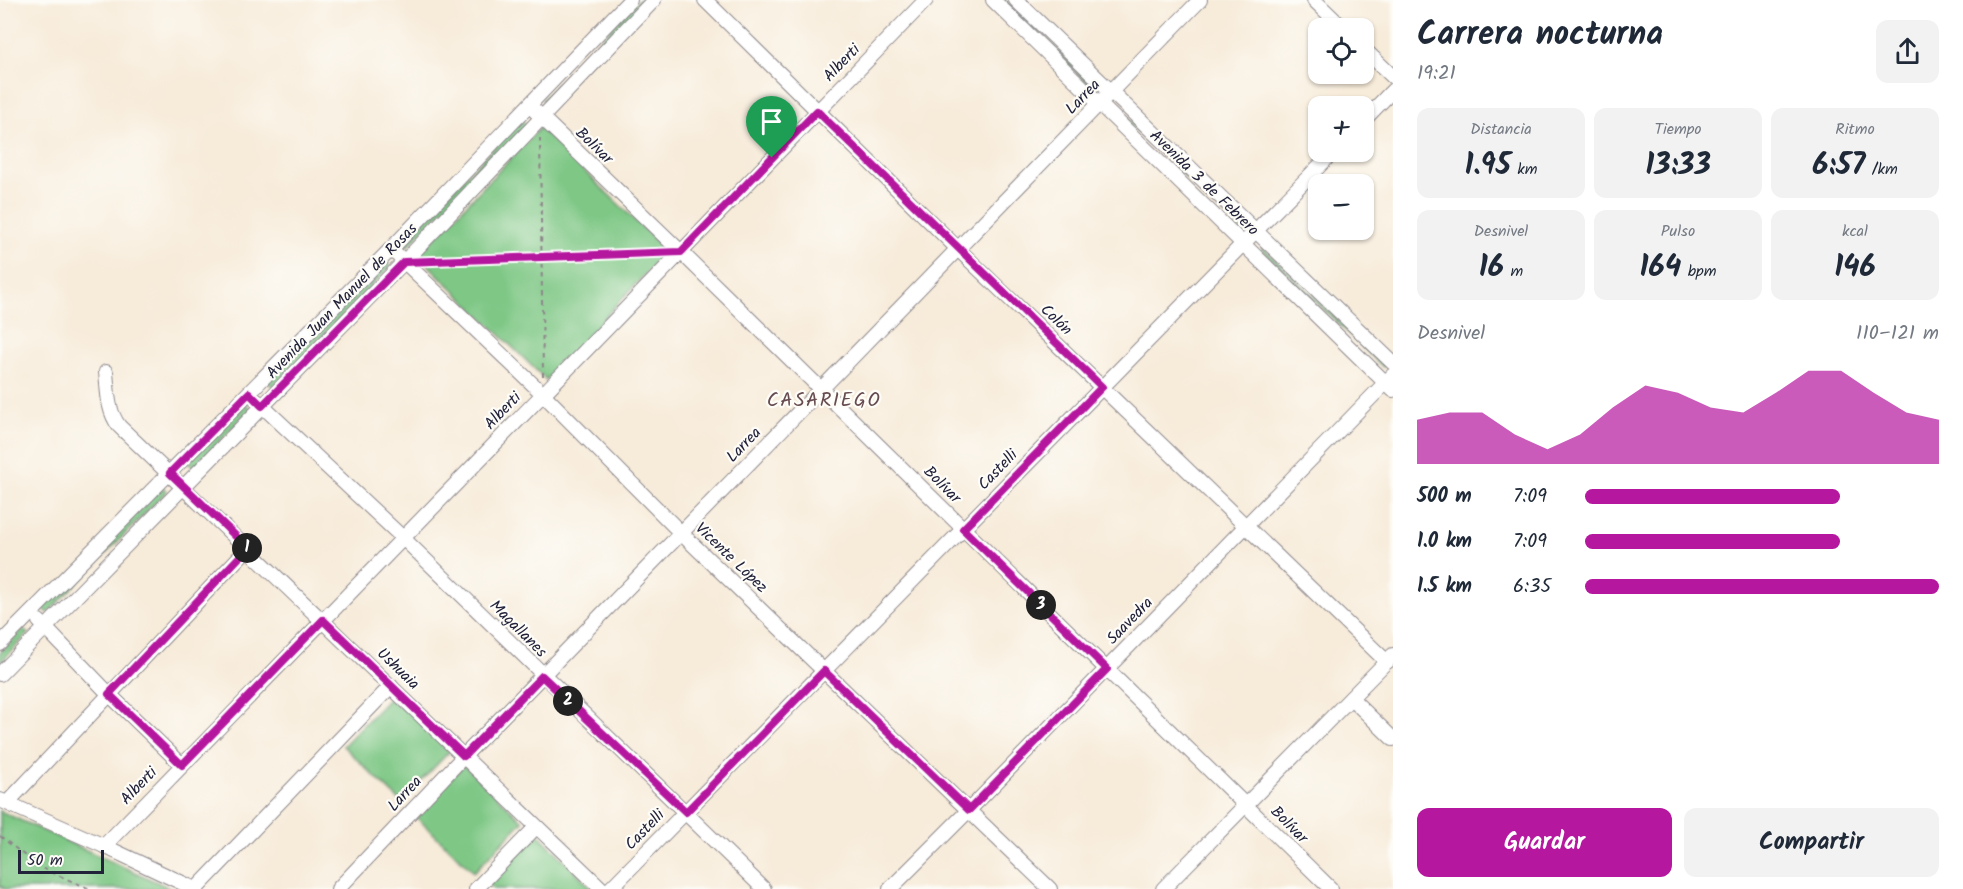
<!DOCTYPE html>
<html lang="es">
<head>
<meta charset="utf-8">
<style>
  body { margin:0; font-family:Kalam,sans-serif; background:#f2f2f3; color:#1f2937; height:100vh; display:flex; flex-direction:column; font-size:22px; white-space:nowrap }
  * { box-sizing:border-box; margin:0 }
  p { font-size:20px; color:#747a83 }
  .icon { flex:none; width:33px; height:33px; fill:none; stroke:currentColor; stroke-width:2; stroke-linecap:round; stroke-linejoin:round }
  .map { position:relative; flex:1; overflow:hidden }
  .side { display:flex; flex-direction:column; background:#fff; width:570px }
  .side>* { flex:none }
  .fabs { position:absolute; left:1308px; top:18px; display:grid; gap:12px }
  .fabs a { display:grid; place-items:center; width:66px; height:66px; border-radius:12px; background:#fff; box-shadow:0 2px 4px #0004; font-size:30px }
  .scale { position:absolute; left:18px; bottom:15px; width:86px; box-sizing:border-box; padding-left:6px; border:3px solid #22223b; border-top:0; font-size:16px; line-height:21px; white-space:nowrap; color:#22223b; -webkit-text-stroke:4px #fdfcf7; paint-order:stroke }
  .pin { position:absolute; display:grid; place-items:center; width:51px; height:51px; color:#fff; margin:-62px -26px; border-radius:50% 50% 50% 0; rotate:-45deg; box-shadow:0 0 6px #0007 }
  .pin .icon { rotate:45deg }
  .km { position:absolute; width:30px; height:30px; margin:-15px; border-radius:50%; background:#222; color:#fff; font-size:16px; line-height:30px; text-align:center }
  .round { display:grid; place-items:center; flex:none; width:63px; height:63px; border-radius:12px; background:#f2f2f3 }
  .head { display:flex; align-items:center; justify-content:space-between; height:102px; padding:0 24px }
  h1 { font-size:33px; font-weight:700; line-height:45px }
  .metrics { display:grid; grid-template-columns:repeat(3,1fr); gap:9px; height:102px; padding:6px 24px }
  .metrics div { display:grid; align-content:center; border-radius:12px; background:#f2f2f3; text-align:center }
  .metrics b { font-size:30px; font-weight:700 }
  .metrics small { font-size:16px; font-weight:400 }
  .metrics p { font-size:16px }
  .chart { height:168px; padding:12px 24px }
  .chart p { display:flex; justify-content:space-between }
  .chart svg { width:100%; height:108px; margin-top:6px; fill:#b5179e; opacity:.7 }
  .action { display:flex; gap:12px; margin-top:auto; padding:12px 24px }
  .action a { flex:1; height:69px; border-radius:12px; background:#b5179e; color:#fff; font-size:24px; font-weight:700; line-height:69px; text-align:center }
  .action a+a { background:#f2f2f3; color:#1f2937 }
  ul { padding:0 24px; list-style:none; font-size:20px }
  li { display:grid; grid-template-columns:96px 72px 1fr; align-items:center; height:45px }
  li i { height:15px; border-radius:8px; background:#b5179e }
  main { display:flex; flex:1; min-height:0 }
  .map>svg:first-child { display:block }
  .green { fill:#7ec785; stroke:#507460; stroke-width:1.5 }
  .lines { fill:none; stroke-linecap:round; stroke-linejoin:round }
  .minor-casing { stroke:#8c868a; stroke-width:16 }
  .path { stroke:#8c868a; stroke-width:2; stroke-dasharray:4.5 4.5; stroke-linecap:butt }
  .minor { stroke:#fff; stroke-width:14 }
  .route-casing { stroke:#fff; stroke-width:12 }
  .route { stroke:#b5179e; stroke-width:8 }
  .labels { text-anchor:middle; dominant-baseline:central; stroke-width:4.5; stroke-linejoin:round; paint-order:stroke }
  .street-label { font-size:16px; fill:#22223b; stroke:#fdfcf7 }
  .quarter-label { font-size:20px; letter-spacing:1.5px; fill:#664b50; stroke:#fdfcf7 }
</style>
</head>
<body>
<main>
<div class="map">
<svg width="1393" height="889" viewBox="0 0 1393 889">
  <rect width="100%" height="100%" fill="#fdfcf7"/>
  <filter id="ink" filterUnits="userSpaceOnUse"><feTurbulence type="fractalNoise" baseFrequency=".0167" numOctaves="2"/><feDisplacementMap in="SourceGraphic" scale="12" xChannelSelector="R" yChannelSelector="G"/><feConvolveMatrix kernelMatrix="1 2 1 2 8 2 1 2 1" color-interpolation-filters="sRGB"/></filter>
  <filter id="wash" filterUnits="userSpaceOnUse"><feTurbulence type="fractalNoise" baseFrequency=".008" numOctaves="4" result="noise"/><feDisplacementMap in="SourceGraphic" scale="24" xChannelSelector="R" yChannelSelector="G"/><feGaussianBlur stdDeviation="1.35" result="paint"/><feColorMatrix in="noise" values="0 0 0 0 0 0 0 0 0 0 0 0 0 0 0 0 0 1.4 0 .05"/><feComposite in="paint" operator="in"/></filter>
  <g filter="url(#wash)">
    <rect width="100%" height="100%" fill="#f7ebd9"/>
    <g class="green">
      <polygon points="639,0 649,0 547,105 542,100"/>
      <polygon points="1001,0 1005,0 1098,89 1096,91"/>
      <polygon points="1119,110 1244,229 1242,231 1117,112"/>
      <polygon points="521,120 527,125 408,246 403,241"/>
      <polygon points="540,128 667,251 546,380 418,255"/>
      <polygon points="1263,247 1385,365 1383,367 1261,249"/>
      <polygon points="386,261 391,266 273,387 268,382"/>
      <polygon points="246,404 251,409 194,468 188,463"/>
      <polygon points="162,487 167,491 48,613 43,608"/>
      <polygon points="23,629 28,634 0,663 0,653"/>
      <polygon points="392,695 450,751 401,802 343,746"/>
      <polygon points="464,765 523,821 474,872 415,816"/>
      <polygon points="0,811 172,889 5,889 0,886"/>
      <polygon points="536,832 593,889 493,889 487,883"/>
    </g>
  </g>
  <g filter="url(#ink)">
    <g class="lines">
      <defs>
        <g id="minor">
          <polyline points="705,0 958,249 1387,662"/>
          <polyline points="993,0 1393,390"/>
          <polyline points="1016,0 1393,363"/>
          <polyline points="1314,0 1343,28"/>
          <polyline points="1364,49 1393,77"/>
          <polyline points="530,106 681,252 1331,889"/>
          <polyline points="1364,120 1393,90"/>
          <polyline points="391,249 543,394 681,533 1050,889"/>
          <path d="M106,372C108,391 107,410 119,426L602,889"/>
          <polyline points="257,401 403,538 764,889"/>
          <polyline points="39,621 109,694 182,765"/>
          <polyline points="0,644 391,249 630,0"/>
          <polyline points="0,674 404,262 654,0"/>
          <polyline points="1351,698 1393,739"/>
          <polyline points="0,800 104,846 195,889"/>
          <polyline points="7,803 248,548"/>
          <polyline points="104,846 926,0"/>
          <polyline points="196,889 391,686"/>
          <polyline points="338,889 464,756 1200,0"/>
          <polyline points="476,889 536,827"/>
          <polyline points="610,889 1333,152"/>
          <polyline points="890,889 969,810 1393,375"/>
          <polyline points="1163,889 1393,655"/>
        </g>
      </defs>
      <use href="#minor" class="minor-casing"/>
      <g class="path">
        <polyline points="540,138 543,376"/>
        <polyline points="422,261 665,252"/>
        <polyline points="0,836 39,867 90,889"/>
      </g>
      <use href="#minor" class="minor"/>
    </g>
  </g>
  <g class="lines" filter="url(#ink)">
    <defs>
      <polygon id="route" points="817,111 1102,387 963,529 1107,669 969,810 824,671 686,812 542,676 464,756 323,620 182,765 109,694 248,548 170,473 249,393 262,406 404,262 681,252"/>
    </defs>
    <use href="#route" class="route-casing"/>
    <use href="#route" class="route"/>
  </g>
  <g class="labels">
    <g class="street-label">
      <text transform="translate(842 63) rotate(-46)">Alberti</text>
      <text transform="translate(1083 97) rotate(-46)">Larrea</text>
      <text transform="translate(594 146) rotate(44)">Bolívar</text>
      <text transform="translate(1204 183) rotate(44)">Avenida 3 de Febrero</text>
      <text transform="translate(342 301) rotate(-46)">Avenida Juan Manuel de Rosas</text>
      <text transform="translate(1056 320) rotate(44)">Colón</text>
      <text transform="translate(503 411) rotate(-46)">Alberti</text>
      <text transform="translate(744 445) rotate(-46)">Larrea</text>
      <text transform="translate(998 470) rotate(-46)">Castelli</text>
      <text transform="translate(942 485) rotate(45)">Bolívar</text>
      <text transform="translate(731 558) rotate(44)">Vicente López</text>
      <text transform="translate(1130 621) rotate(-46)">Saavedra</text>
      <text transform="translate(518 629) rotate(45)">Magallanes</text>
      <text transform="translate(398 669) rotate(44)">Ushuaia</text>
      <text transform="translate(139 786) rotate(-46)">Alberti</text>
      <text transform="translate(405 794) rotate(-47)">Larrea</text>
      <text transform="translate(1289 825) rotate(45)">Bolívar</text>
      <text transform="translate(645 830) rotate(-46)">Castelli</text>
    </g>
    <g class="quarter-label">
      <text x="824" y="401">CASARIEGO</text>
    </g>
  </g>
</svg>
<div class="fabs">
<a><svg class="icon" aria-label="locate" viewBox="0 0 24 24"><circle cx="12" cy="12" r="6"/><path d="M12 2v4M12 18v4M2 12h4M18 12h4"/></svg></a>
<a>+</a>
<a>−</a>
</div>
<div class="scale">50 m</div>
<div class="pin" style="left:772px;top:158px;background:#1e9e55"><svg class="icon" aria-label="arrive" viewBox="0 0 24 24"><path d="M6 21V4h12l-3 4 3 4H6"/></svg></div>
<b class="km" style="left:247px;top:548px">1</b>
<b class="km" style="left:568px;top:701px">2</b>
<b class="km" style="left:1041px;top:605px">3</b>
</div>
<section class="side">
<div class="head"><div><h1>Carrera nocturna</h1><p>19:21</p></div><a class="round"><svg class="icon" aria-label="share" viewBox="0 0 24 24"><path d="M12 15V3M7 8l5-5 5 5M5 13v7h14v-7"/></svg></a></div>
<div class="metrics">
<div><p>Distancia</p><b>1.95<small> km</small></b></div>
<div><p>Tiempo</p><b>13:33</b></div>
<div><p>Ritmo</p><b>6:57<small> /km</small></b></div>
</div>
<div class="metrics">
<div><p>Desnivel</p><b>16<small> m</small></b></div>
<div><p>Pulso</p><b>164<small> bpm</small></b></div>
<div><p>kcal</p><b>146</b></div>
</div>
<div class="chart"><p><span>Desnivel</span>110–121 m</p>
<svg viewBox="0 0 160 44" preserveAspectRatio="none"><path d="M0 44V26L10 23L20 23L30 32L40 38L50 32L60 21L70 12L80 15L90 21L100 23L110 15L120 6L130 6L140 15L150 23L160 26V44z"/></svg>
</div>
<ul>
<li><b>500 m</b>7:09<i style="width:72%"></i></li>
<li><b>1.0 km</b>7:09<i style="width:72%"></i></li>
<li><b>1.5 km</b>6:35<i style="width:100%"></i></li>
</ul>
<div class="action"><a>Guardar</a><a>Compartir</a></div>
</section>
</main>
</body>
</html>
